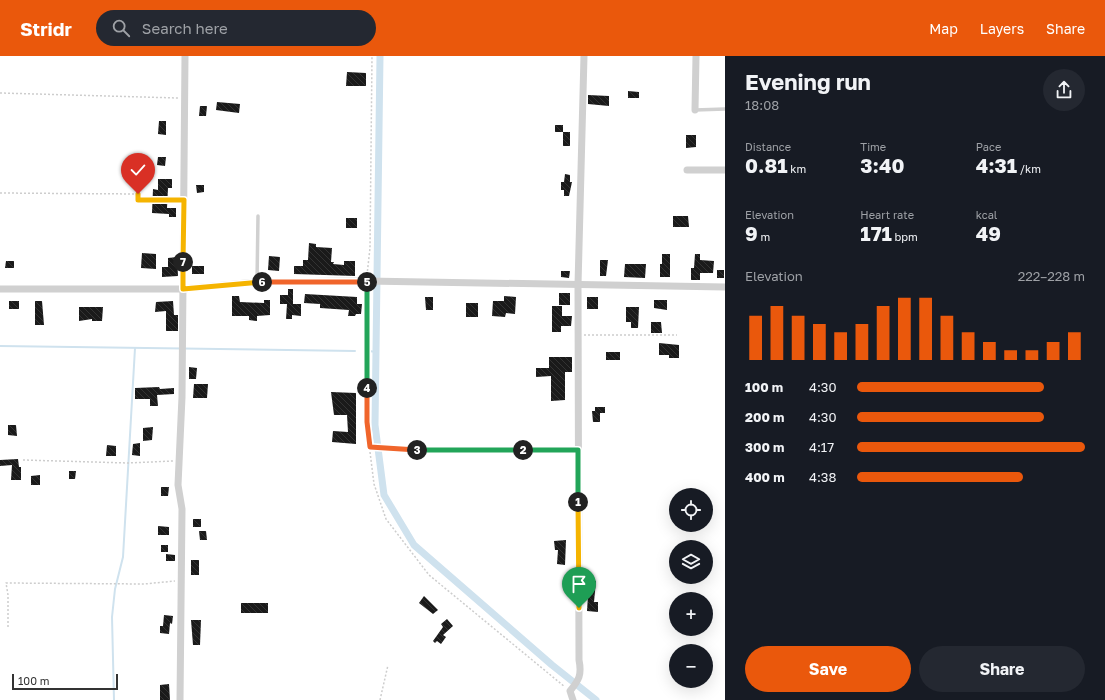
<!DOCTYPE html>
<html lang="en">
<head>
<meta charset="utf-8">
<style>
  body { margin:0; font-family:"Golos Text",sans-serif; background:#242831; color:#f1f3f6; height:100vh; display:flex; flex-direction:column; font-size:15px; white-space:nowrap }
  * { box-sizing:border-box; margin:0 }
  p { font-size:13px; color:#9ea1a6 }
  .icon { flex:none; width:22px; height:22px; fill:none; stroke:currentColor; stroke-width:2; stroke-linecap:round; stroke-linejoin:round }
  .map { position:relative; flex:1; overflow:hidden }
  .side { display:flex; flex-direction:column; background:#171b24; width:380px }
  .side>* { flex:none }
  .tools { position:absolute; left:669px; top:432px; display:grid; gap:8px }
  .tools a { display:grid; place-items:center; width:44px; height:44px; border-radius:50%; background:#171b24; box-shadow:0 4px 16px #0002; font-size:20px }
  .scale { position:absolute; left:12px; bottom:10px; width:106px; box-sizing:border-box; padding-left:4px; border:2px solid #333; border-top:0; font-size:11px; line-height:14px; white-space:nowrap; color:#333; -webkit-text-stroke:3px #fff; paint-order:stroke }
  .pin { position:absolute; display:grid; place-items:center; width:34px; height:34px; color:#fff; margin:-41px -17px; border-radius:50% 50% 50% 0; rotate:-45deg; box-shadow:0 0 4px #0007 }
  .pin .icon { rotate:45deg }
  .km { position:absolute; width:20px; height:20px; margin:-10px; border-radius:50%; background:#222; color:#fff; font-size:11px; line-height:20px; text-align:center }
  .round { display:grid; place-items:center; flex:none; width:42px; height:42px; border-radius:21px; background:#242831 }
  .summary { display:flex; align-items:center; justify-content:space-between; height:68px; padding:0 20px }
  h1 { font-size:22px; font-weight:700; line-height:30px }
  .stats { display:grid; grid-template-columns:repeat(3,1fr); gap:6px; height:68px; padding:4px 20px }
  .stats div { display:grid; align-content:center }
  .stats b { font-size:20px; font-weight:700 }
  .stats small { font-size:11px; font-weight:400 }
  .stats p { font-size:11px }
  .chart { height:112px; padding:8px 20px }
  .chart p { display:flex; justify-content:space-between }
  .chart svg { width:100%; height:72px; margin-top:4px; stroke:#ea580c; stroke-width:6 }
  .action { display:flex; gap:8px; margin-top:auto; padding:8px 20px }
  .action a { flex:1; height:46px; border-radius:24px; background:#ea580c; color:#fff; font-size:16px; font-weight:700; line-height:46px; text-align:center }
  .action a+a { background:#242831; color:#f1f3f6 }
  ul { padding:0 20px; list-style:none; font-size:13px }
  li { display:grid; grid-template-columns:64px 48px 1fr; align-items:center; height:30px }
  li i { height:10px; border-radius:5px; background:#ea580c }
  header { display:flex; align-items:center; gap:24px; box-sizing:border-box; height:56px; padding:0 20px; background:#ea580c; color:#fff }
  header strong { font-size:19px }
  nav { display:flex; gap:22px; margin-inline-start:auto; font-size:14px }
  .search { width:280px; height:36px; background:#242831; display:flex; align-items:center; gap:10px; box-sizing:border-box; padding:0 14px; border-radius:22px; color:#9ea1a6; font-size:15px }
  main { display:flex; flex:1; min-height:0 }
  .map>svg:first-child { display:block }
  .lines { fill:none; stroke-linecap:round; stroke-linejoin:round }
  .stream { stroke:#cfe2ee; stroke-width:2 }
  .canal { stroke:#cfe2ee; stroke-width:7 }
  .building { fill:url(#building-back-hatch) }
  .path { stroke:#cdcdcd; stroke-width:1.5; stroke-dasharray:2 2; stroke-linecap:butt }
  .service { stroke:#d0d0d0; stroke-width:3.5 }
  .minor { stroke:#d0d0d0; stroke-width:7 }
  .split-1-casing { stroke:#fff; stroke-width:8 }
  .split-2-casing { stroke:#fff; stroke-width:8 }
  .split-3-casing { stroke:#fff; stroke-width:8 }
  .split-4-casing { stroke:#fff; stroke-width:8 }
  .split-5-casing { stroke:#fff; stroke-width:8 }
  .split-6-casing { stroke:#fff; stroke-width:8 }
  .split-7-casing { stroke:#fff; stroke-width:8 }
  .split-8-casing { stroke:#fff; stroke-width:8 }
  .split-1 { stroke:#f5b400; stroke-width:5 }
  .split-2 { stroke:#22a559; stroke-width:5 }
  .split-3 { stroke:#22a559; stroke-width:5 }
  .split-4 { stroke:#f0652b; stroke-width:5 }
  .split-5 { stroke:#22a559; stroke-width:5 }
  .split-6 { stroke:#f0652b; stroke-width:5 }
  .split-7 { stroke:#f5b400; stroke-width:5 }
  .split-8 { stroke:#f5b400; stroke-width:5 }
</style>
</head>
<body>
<header>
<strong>Stridr</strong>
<div class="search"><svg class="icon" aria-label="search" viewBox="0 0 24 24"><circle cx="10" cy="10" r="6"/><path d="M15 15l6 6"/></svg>Search here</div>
<nav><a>Map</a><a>Layers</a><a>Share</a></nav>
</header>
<main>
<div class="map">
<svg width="725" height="644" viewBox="0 0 725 644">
  <defs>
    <pattern id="building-back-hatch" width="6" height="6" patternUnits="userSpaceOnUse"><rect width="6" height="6" fill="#1a1a1a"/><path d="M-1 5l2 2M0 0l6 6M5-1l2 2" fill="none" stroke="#333"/></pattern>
  </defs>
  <rect width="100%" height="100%" fill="#fff"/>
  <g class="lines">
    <g class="stream">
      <polyline points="0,290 355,295"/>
      <polyline points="369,295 376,296"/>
      <polyline points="114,644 112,561 115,533 123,501 135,292"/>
    </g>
    <polyline class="canal" points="380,0 375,369 384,439 414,489 552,609 596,644"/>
  </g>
  <g class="building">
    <polygon points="347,16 366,17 366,30 346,30"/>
    <polygon points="628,35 639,36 639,42 628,42"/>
    <polygon points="588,39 609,40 609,50 588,48"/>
    <polygon points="217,46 240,48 239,57 216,54"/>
    <polygon points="200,50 207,50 206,60 199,60"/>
    <polygon points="159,65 166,65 166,79 158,78"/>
    <rect x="555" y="69" width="8" height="7"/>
    <rect x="563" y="76" width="7" height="14"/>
    <polygon points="686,79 696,79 696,91 686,92"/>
    <polygon points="158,101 166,101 165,110 157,109"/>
    <polygon points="565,118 570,119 570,126 572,126 569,140 564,140 564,134 561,134 561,126 564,126"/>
    <polygon points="158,123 172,123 172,132 168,132 167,152 176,152 176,161 169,161 169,158 152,157 153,133 158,134"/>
    <polygon points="196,129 204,129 204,136 197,137"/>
    <polygon points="673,160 688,160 689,171 673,171"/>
    <rect x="346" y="162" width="11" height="10"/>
    <polygon points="309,187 316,188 316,191 332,192 331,206 334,206 333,208 344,209 344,205 355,205 355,220 294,218 294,210 303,210 303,204 308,204"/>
    <polygon points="142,197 156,198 156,213 141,212"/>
    <polygon points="662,198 670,198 670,221 660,221 660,208 662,208"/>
    <polygon points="695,198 700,198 700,204 714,205 713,217 700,217 700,224 691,224 691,212 694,212"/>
    <polygon points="269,200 280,201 279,215 268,214"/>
    <polygon points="177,201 178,220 162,221 162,211 168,211 168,202"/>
    <polygon points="600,204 608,204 606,220 600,220"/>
    <polygon points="6,205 14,205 14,212 5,212"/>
    <polygon points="625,208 646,208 645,222 624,221"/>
    <rect x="192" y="210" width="12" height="8"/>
    <rect x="717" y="214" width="7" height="8"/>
    <polygon points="561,215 570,215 569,222 561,221"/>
    <polygon points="288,233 293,233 293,248 301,248 301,260 292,259 292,263 286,263 287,248 280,248 280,239 288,239"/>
    <rect x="559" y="237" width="11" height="12"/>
    <polygon points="305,238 357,241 357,248 362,248 361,258 356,258 355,260 348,260 349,254 320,252 320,248 304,247"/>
    <polygon points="232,240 239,240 240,246 264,247 264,244 270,244 270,259 257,260 257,265 249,264 249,260 232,260"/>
    <polygon points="504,240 516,241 515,258 506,257 505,261 492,260 493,245 504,245"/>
    <polygon points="425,241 433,241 433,254 426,254"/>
    <rect x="587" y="241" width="11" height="12"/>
    <polygon points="654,244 667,244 667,254 654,252"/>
    <rect x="9" y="245" width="10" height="8"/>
    <polygon points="35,245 42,245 44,269 35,269"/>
    <polygon points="173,245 174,259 178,259 178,275 166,275 166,255 155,256 156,246"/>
    <rect x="466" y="247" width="12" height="14"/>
    <polygon points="552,250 562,250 562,260 572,260 571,270 561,270 561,276 552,276"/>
    <polygon points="79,251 103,251 102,265 92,265 92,263 79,265"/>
    <polygon points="626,251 639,251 638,272 631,272 631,266 626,266"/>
    <polygon points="651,266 661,266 662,277 651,277"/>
    <polygon points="659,287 679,289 679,302 669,302 669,299 659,299"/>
    <rect x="606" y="296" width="14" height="8"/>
    <polygon points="549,301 572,301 572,316 565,316 565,344 551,345 551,320 536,321 536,312 549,312"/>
    <polygon points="189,311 197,312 196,323 189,323"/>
    <polygon points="194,328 208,328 207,342 193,342"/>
    <polygon points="159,331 160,333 174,332 174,338 157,339 158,350 150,350 150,343 135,343 135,332"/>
    <polygon points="331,336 356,337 356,388 332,386 333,375 348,376 347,359 334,359"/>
    <polygon points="595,351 605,351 605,357 600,357 600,366 593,366 592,355 595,355"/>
    <polygon points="8,369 16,369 17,380 8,379"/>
    <polygon points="153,371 152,384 143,385 143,372"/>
    <polygon points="140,387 140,400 132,399 133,388"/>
    <polygon points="107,389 116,390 116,400 106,400"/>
    <polygon points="18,403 19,411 21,411 21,424 11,424 12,409 0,410 0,404"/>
    <polygon points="69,415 76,415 75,423 69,423"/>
    <polygon points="40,419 40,429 31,429 31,420"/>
    <polygon points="161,431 169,431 168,440 161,440"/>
    <rect x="193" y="463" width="8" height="8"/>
    <polygon points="158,470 169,471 169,479 158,479"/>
    <polygon points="199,475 206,475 207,484 200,484"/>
    <polygon points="566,484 565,509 557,508 558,494 555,494 554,485"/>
    <rect x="161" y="489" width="7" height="7"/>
    <polygon points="166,498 175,499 175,505 166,505"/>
    <rect x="191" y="504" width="8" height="15"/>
    <polygon points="589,524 596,525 594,546 598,546 598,556 587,555"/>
    <polygon points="424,540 438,554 433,558 419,547"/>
    <rect x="241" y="547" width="27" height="10"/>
    <polygon points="164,559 173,560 172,568 170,567 169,578 160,577 160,570 163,570"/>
    <polygon points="447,563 453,570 443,579 446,581 441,588 437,585 435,587 433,585 443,571 441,568"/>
    <polygon points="191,564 201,564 200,589 193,589"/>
    <polygon points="169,628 170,644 160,644 160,629"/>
  </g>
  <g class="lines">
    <g class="path">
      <polyline points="0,37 178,42"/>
      <polyline points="0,137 138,138 138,144 177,144"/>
      <polyline points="367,219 370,192 372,0"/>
      <polyline points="367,232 367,366 369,386"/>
      <polyline points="584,279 677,279"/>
      <polyline points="370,396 374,428 386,463 429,519 565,631"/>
      <polyline points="23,404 128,407 173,405"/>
      <polyline points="8,571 8,539 6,527 144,528 175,525"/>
      <polyline points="380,644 388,609"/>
    </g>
    <g class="service">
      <polyline points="695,54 725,53"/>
      <polyline points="257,226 258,160"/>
      <polyline points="370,391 399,393 578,394"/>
    </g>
    <g class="minor">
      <polyline points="695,54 696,0"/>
      <polyline points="687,114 725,114"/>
      <polyline points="0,233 183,233 257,226 367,225 725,231"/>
      <polyline points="180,644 182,453 178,429 182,341 185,0"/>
      <path d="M573,644L570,635C579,624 582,619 579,604L578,229L584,0"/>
    </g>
  </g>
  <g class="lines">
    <defs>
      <polyline id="split-1" points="578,446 579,552"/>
      <polyline id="split-2" points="523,394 578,394 578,446"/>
      <polyline id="split-3" points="417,394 523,394"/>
      <polyline id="split-4" points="367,332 367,366 370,391 417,394"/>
      <polyline id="split-5" points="367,332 367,226"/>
      <polyline id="split-6" points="262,226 367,226"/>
      <polyline id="split-7" points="183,206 183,233 262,226"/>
      <polyline id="split-8" points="138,138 138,144 184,144 183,206"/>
    </defs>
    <use href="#split-1" class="split-1-casing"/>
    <use href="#split-2" class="split-2-casing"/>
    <use href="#split-3" class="split-3-casing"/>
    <use href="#split-4" class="split-4-casing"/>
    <use href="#split-5" class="split-5-casing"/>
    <use href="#split-6" class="split-6-casing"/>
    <use href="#split-7" class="split-7-casing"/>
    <use href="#split-8" class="split-8-casing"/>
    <use href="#split-1" class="split-1"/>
    <use href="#split-2" class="split-2"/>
    <use href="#split-3" class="split-3"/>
    <use href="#split-4" class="split-4"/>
    <use href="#split-5" class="split-5"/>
    <use href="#split-6" class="split-6"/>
    <use href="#split-7" class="split-7"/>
    <use href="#split-8" class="split-8"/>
  </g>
</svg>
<div class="tools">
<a><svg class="icon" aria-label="locate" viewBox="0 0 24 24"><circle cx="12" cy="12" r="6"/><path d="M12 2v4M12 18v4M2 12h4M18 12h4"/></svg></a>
<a><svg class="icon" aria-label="layers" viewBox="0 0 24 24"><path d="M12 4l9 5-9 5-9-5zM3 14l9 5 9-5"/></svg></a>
<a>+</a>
<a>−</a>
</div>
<div class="scale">100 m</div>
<div class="pin" style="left:579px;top:552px;background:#1e9e55"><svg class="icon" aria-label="arrive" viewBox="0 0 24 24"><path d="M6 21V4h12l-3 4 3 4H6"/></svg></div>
<div class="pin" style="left:138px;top:138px;background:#d93025"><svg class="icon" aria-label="check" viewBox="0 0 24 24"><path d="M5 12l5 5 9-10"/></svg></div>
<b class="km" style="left:578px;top:446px">1</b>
<b class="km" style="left:523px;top:394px">2</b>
<b class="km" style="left:417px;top:394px">3</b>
<b class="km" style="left:367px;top:332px">4</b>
<b class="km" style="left:367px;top:226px">5</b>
<b class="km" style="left:262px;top:226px">6</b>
<b class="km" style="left:183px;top:206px">7</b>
</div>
<section class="side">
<div class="summary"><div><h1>Evening run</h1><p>18:08</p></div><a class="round"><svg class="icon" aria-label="share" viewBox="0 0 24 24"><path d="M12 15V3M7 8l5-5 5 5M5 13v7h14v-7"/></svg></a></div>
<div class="stats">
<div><p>Distance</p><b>0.81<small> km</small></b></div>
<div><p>Time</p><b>3:40</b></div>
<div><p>Pace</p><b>4:31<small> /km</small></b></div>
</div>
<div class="stats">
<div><p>Elevation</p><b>9<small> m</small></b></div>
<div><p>Heart rate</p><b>171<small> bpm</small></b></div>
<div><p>kcal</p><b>49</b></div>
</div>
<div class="chart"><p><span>Elevation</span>222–228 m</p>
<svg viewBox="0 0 160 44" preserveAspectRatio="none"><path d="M5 44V17M15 44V11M25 44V17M35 44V22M45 44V27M55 44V22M65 44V11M75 44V6M85 44V6M95 44V17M105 44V27M115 44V33M125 44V38M135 44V38M145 44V33M155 44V27"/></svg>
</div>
<ul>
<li><b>100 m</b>4:30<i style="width:82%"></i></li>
<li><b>200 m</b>4:30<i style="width:82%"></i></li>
<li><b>300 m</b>4:17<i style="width:100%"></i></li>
<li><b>400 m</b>4:38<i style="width:73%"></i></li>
</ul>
<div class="action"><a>Save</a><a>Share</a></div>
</section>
</main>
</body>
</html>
